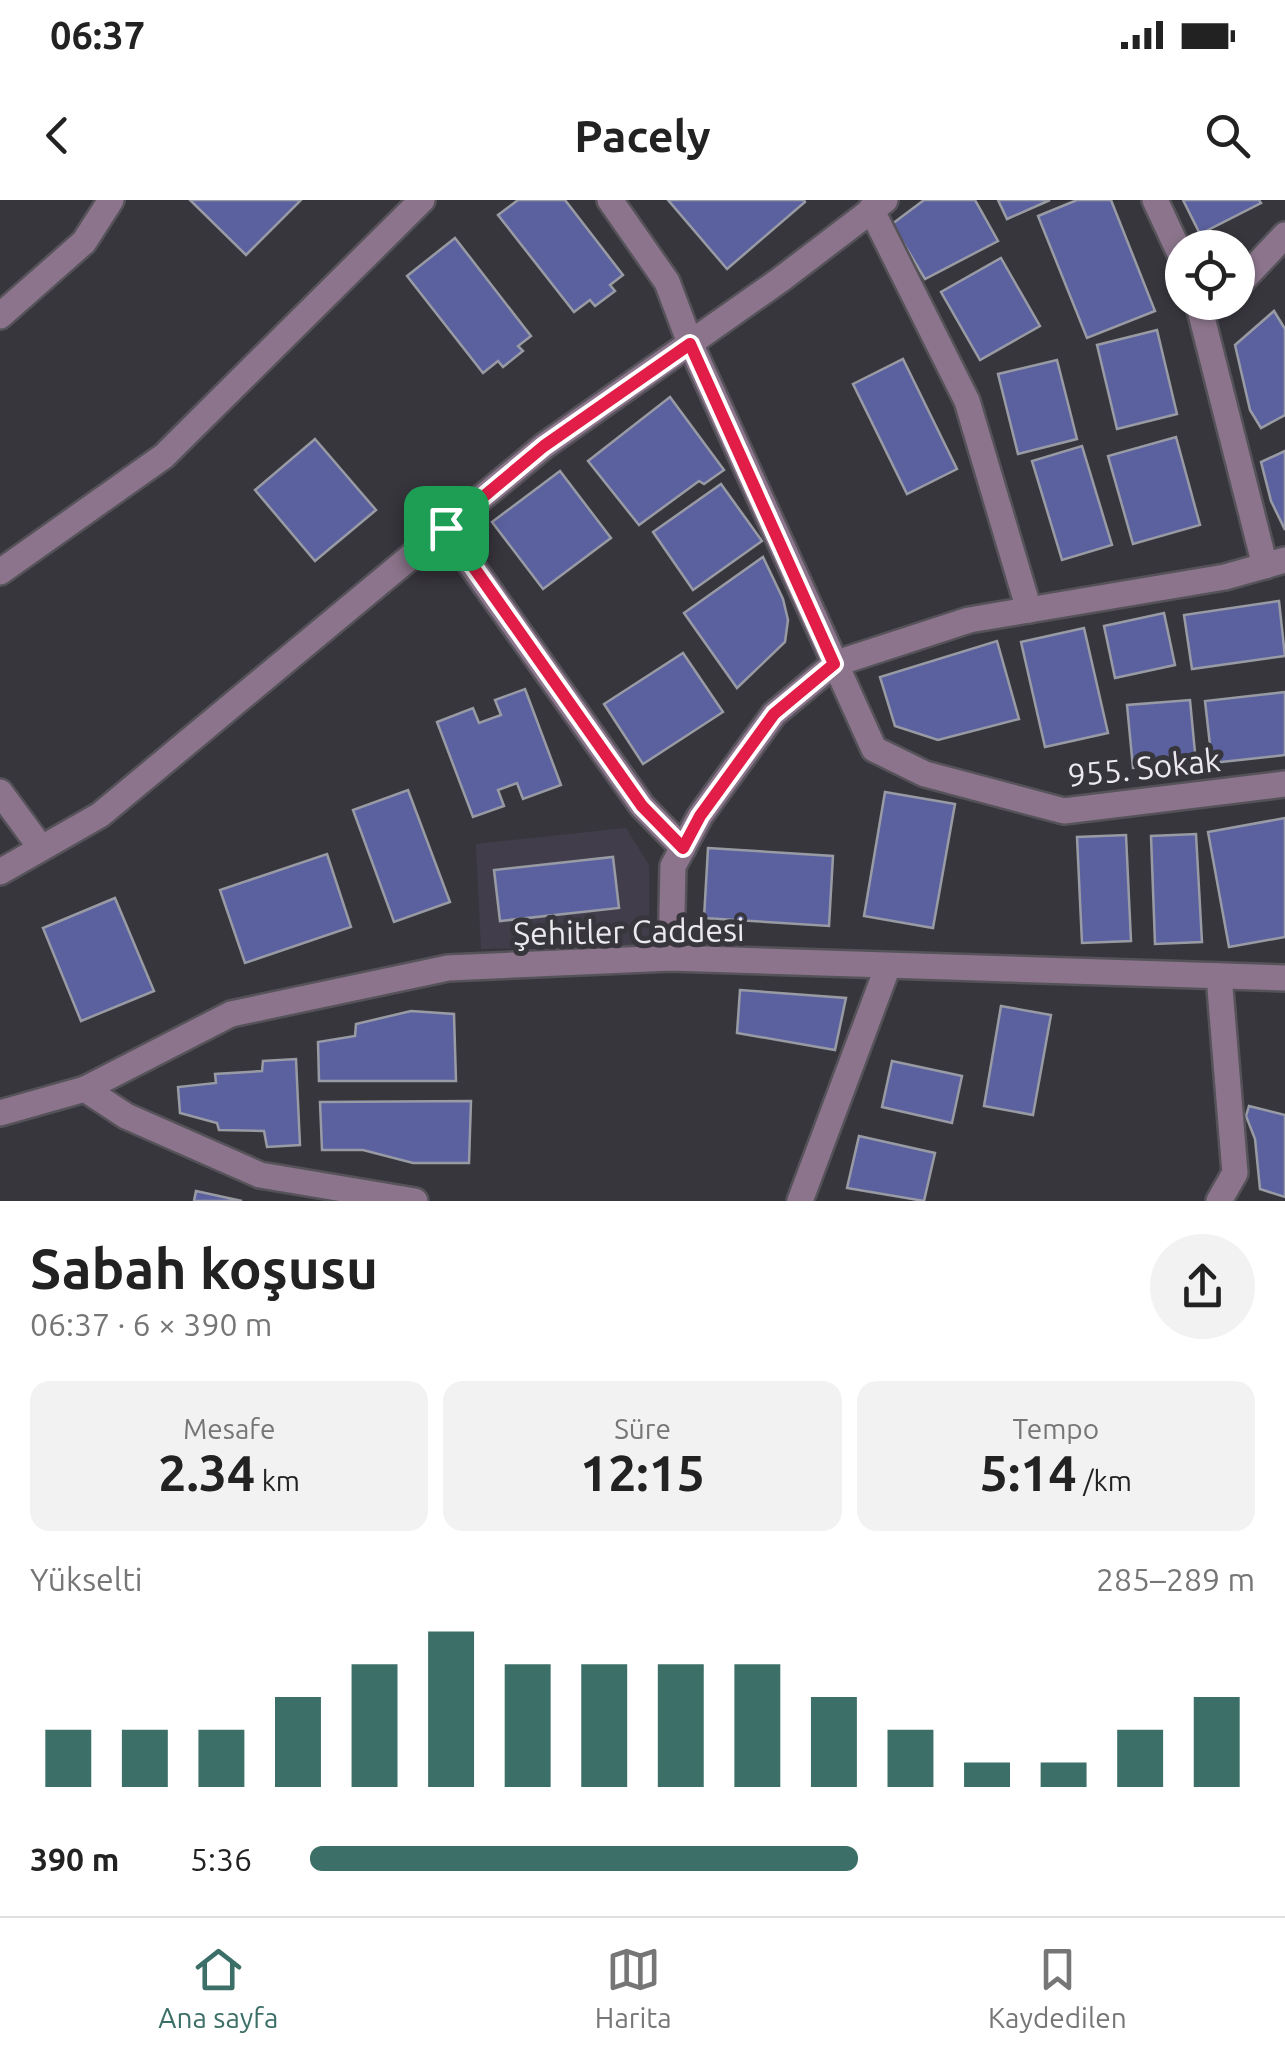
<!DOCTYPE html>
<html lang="tr">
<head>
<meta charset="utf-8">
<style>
  body { margin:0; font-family:Ubuntu,sans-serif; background:#f2f2f2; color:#222; height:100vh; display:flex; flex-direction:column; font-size:38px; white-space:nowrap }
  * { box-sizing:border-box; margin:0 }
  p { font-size:32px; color:#767676 }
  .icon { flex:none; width:55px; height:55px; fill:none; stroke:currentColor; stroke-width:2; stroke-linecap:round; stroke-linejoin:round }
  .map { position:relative; height:1001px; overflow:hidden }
  .drawer { display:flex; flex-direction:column; background:#fff; flex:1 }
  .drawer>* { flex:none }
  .tools { position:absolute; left:1165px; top:30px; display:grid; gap:20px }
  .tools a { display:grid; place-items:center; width:90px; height:90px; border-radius:50%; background:#fff; box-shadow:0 2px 8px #0004; font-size:50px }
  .pin { position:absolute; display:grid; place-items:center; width:85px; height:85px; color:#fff; margin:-42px; border-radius:20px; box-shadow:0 5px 15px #0006 }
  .round { display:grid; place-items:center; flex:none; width:105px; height:105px; border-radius:52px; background:#f2f2f2 }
  .summary { display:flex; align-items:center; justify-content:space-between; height:170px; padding:0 30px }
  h1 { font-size:55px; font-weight:600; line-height:75px }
  .figures { display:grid; grid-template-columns:repeat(3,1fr); gap:15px; height:170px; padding:10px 30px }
  .figures div { display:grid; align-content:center; border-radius:20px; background:#f2f2f2; text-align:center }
  .figures b { font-size:50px; font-weight:600 }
  .figures small { font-size:28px; font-weight:400 }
  .figures p { font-size:28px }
  .chart { height:280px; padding:20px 30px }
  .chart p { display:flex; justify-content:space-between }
  .chart svg { width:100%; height:180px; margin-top:10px; stroke:#3c6f67; stroke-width:6 }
  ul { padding:0 30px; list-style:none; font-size:32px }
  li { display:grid; grid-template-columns:160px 120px 1fr; align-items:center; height:75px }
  li i { height:25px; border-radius:12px; background:#3c6f67 }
  .status { display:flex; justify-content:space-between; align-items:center; height:70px; padding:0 50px; background:#fff; direction:ltr }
  .status svg { height:28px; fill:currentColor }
  header { display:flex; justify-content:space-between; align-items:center; height:130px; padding:0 30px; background:#fff; font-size:45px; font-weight:600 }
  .tabs { display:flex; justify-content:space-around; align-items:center; height:140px; border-top:2px solid #e0e0e0; background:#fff; font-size:28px; color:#767676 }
  .tabs a { display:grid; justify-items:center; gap:5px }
  .tabs .current { color:#3c6f67 }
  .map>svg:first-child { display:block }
  .built { fill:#423d4b }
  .building { fill:#5b619e; stroke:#999ba4; stroke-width:2.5 }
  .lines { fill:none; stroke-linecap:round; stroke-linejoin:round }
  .minor-casing { stroke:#555359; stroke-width:30 }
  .minor { stroke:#8c758c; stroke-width:25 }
  .route-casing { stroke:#fff; stroke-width:20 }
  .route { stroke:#e11d48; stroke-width:12 }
  .labels { text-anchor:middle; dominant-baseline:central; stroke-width:10; stroke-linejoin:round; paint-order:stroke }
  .street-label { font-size:32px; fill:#eceaef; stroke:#38363d }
</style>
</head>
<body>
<div class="status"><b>06:37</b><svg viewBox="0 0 49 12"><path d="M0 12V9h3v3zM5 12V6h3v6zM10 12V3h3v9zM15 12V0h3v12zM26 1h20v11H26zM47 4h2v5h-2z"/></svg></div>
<header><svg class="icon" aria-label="back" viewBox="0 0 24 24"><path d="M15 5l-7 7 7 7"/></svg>Pacely<svg class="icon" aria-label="search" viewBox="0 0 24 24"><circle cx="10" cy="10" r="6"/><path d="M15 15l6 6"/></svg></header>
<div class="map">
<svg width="1285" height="1001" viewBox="0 0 1285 1001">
  <rect width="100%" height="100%" fill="#38363d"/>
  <polygon class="built" points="626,628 649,665 649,745 481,749 476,644"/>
  <g class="building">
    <polygon points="190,0 301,0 246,55"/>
    <polygon points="518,0 565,0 623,75 610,85 615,91 595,106 590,100 574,112 498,15"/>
    <polygon points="668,0 804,0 805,2 727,69"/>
    <polygon points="924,0 975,0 998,41 925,79 892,24"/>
    <polygon points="998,0 1050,0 1007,19"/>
    <polygon points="1077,0 1111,0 1155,111 1087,138 1038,16"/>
    <polygon points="1183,0 1259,0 1261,3 1200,34"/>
    <polygon points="455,38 531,136 518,146 523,151 503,167 498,161 483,173 407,76"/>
    <polygon points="1001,58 1040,126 980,160 941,92"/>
    <polygon points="1274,111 1285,129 1285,215 1261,228 1250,210 1235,145"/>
    <polygon points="1157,130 1177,214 1117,229 1097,145"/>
    <polygon points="903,159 957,269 907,294 853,184"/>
    <polygon points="1057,160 1077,239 1018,254 998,174"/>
    <polygon points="670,197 724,270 704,284 699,281 639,325 588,261"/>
    <polygon points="1176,237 1200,325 1133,344 1108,256"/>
    <polygon points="315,239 376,310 315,361 255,290"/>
    <polygon points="1082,246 1112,345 1062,360 1032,261"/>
    <polygon points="1285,251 1285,330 1271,301 1261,262"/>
    <polygon points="560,271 611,338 543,389 492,322"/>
    <polygon points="721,284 762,341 693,390 653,332"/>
    <polygon points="763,357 783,399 788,420 785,442 737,488 684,413"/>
    <polygon points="1279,401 1285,456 1192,469 1184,415"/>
    <polygon points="1164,413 1175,465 1115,478 1104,426"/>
    <polygon points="1084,428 1108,533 1045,547 1021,442"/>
    <polygon points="997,441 1019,519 938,540 895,526 880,477"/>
    <polygon points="683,453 723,512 643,564 604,504"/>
    <polygon points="525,489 561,585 523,599 517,583 498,590 504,606 473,617 437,522 473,508 479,523 501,515 495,500"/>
    <polygon points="1285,492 1285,555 1212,563 1205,501"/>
    <polygon points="1190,500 1196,563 1133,568 1127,505"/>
    <polygon points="408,590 450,702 394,722 353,610"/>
    <polygon points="885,592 955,604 933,728 864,716"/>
    <polygon points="1285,618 1285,737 1229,747 1208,632"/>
    <polygon points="1196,634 1202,742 1155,744 1151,636"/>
    <polygon points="1126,635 1131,741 1082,743 1077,637"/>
    <polygon points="708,648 833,656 829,726 704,718"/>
    <polygon points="327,654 351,727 245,763 220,690"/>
    <polygon points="613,657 619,708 500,721 494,670"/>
    <polygon points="115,698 154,791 81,821 43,728"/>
    <polygon points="740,790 846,798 835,850 737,833"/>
    <polygon points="1001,806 1051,815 1033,915 984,906"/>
    <polygon points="411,811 454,814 456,881 319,881 318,842 355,836 356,824"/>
    <polygon points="296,859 300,945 267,947 264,931 219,930 217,923 180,913 178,887 216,883 215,874 262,871 263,861"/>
    <polygon points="892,861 962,876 952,923 882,907"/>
    <polygon points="471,901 469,963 413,963 363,950 322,950 320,902"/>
    <polygon points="1249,906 1285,915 1285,997 1260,989 1255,939 1246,916"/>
    <polygon points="859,936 935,953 924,1001 847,988"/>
    <polygon points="196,991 242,1001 194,1001"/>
  </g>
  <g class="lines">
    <defs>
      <g id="minor">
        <polyline points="610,0 667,82 690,143 874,549 925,574 1064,611 1285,584"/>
        <polyline points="1155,0 1182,58"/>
        <polyline points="871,9 967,201 1029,410"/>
        <polyline points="1238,85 1285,35"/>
        <polyline points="1198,102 1265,366"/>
        <polyline points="0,116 84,42 111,0"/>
        <polyline points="445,328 642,606 683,648"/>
        <polyline points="0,372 164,256 422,0"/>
        <polyline points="0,592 41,648"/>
        <polyline points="0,672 100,615 544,246 780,80 885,0"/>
        <polyline points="671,758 673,666 700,616 774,514 834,464 969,420 1225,377 1285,360"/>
        <polyline points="1219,776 1235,973 1219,1001"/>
        <polyline points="85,889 126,916 260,975 415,1001"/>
        <polyline points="0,913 85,889 231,814 448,768 671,758 1285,778"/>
        <polyline points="800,1001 888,766"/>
      </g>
    </defs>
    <use href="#minor" class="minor-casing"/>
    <use href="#minor" class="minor"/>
  </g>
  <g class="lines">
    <defs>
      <polygon id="route" points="690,144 834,464 774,514 700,616 683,648 642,606 446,328 544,246"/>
    </defs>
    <use href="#route" class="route-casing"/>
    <use href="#route" class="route"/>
  </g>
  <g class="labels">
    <g class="street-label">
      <text transform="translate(1144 567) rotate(-6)">955. Sokak</text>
      <text transform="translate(629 731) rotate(-1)">Şehitler Caddesi</text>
    </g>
  </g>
</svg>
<div class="tools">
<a><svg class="icon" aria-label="locate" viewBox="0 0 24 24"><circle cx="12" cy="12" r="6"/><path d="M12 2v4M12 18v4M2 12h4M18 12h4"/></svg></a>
</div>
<div class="pin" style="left:446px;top:328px;background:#1e9e55"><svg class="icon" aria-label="arrive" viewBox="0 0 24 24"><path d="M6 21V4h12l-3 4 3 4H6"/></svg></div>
</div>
<section class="drawer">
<div class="summary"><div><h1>Sabah koşusu</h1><p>06:37 · 6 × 390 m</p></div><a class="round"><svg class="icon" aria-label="share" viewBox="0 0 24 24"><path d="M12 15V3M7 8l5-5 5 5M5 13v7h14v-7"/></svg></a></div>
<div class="figures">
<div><p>Mesafe</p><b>2.34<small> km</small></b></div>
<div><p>Süre</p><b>12:15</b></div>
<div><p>Tempo</p><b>5:14<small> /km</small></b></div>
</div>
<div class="chart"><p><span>Yükselti</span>285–289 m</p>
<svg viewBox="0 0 160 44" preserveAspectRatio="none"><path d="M5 44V30M15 44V30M25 44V30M35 44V22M45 44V14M55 44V6M65 44V14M75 44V14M85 44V14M95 44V14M105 44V22M115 44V30M125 44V38M135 44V38M145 44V30M155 44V22"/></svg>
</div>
<ul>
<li><b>390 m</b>5:36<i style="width:58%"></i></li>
</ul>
</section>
<nav class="tabs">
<a class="current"><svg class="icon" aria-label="home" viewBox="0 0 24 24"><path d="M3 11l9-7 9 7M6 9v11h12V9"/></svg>Ana sayfa</a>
<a><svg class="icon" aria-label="map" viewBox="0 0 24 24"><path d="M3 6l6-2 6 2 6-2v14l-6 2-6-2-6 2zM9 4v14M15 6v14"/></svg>Harita</a>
<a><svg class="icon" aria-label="saved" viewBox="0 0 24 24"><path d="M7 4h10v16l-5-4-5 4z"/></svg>Kaydedilen</a>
</nav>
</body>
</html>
